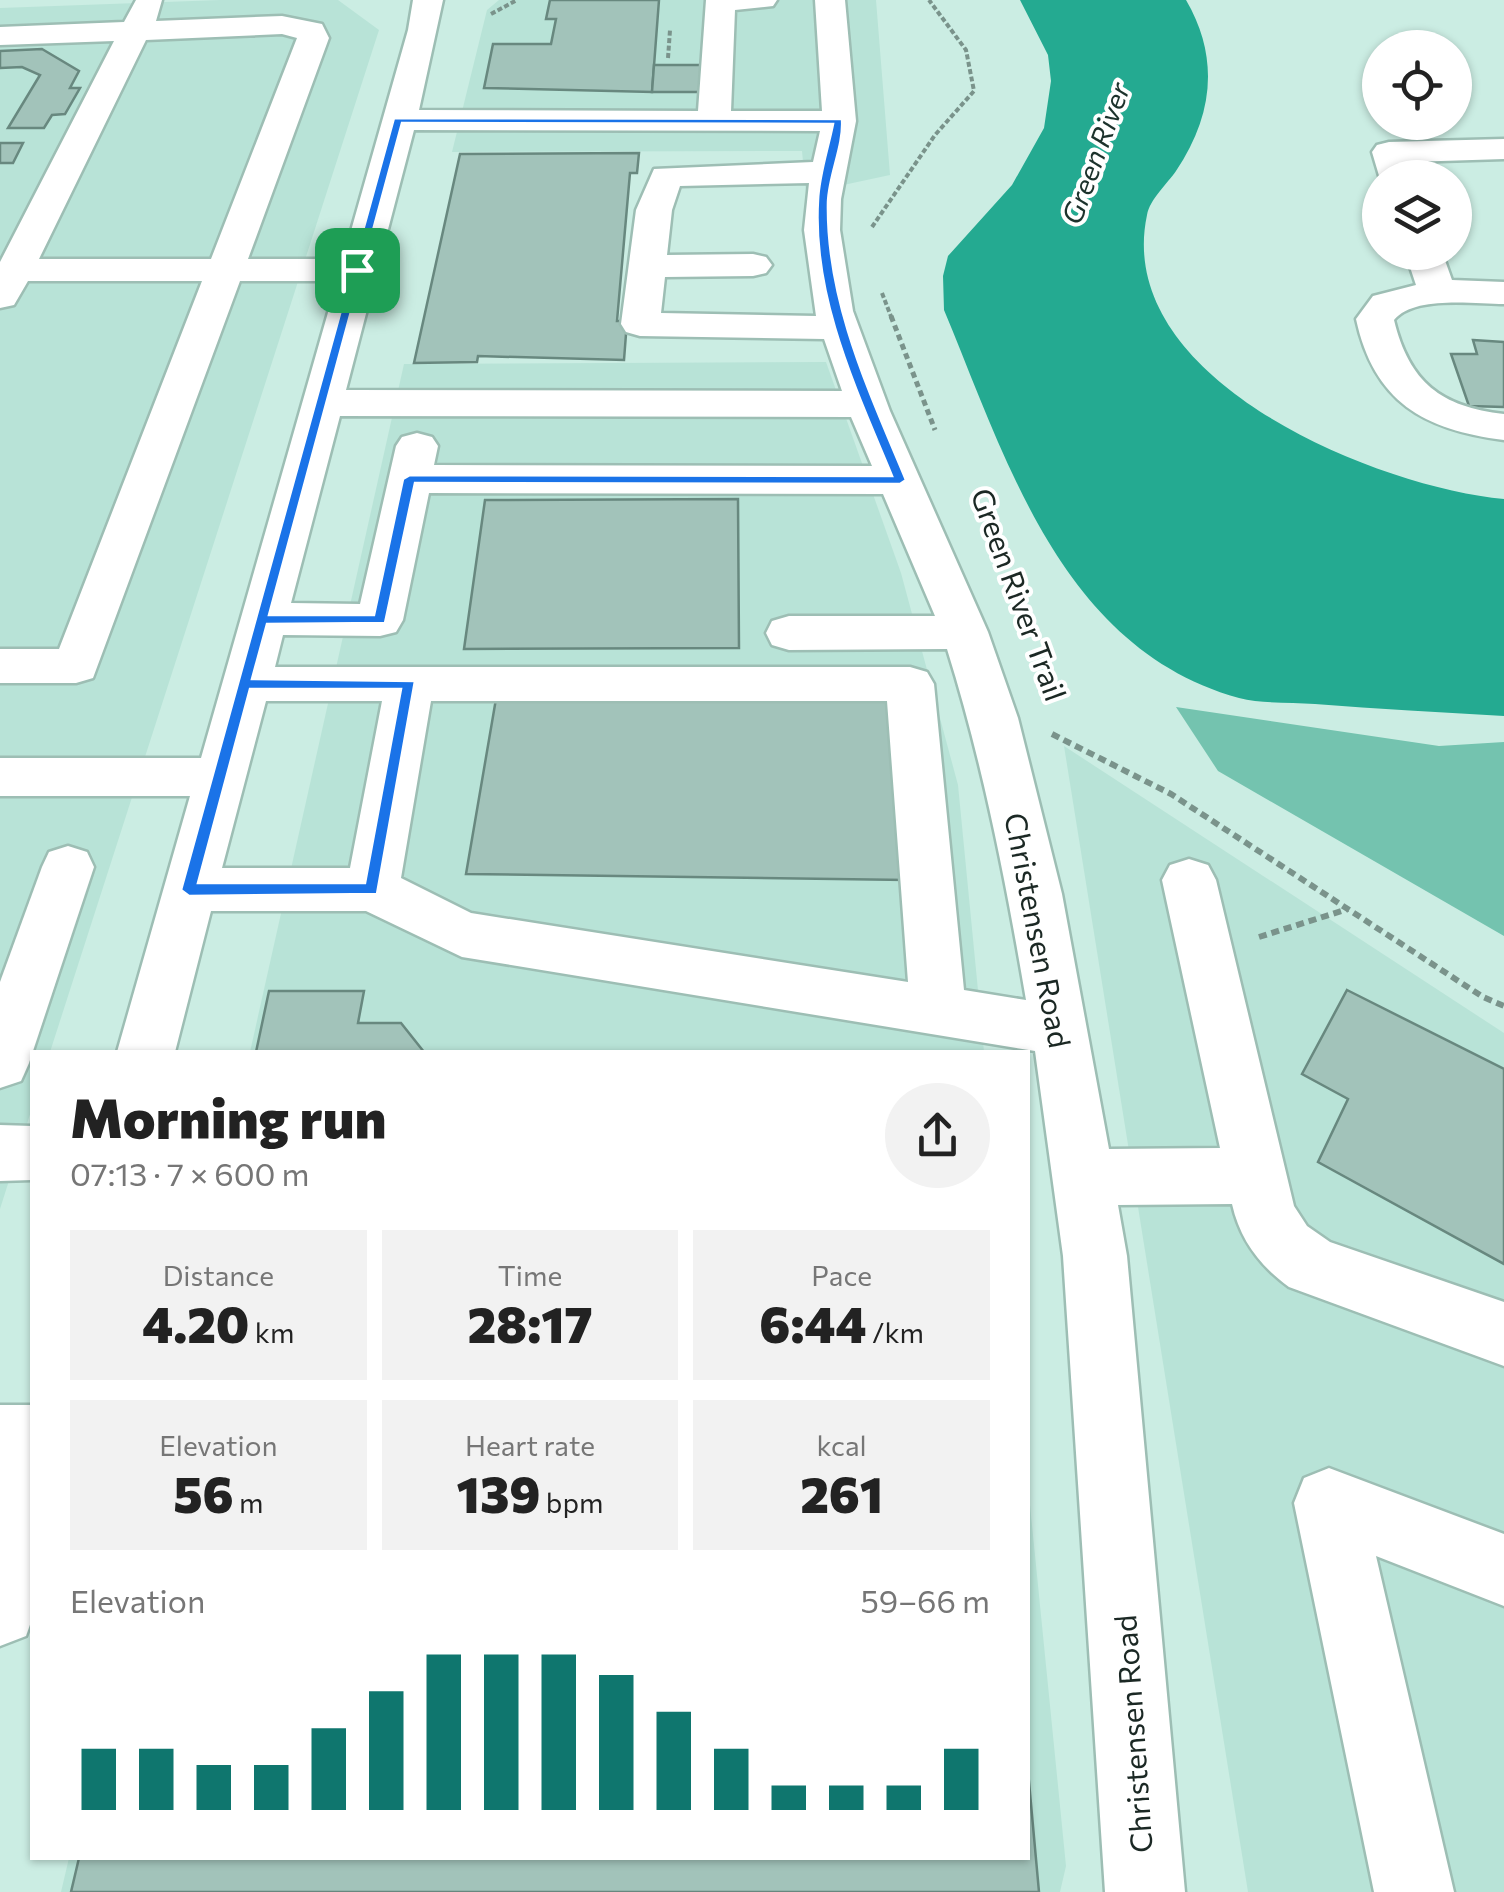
<!DOCTYPE html>
<html lang="en">
<head>
<meta charset="utf-8">
<style>
  body { margin:0; font-family:Commissioner,sans-serif; background:#f2f2f2; color:#222; height:100vh; display:flex; flex-direction:column; font-size:38px; white-space:nowrap }
  * { box-sizing:border-box; margin:0 }
  p { font-size:32px; color:#767676 }
  .icon { flex:none; width:55px; height:55px; fill:none; stroke:currentColor; stroke-width:2; stroke-linecap:round; stroke-linejoin:round }
  .map { position:relative; flex:1; overflow:hidden }
  .sheet { position:absolute; left:30px; top:1050px; width:1000px; height:810px; display:flex; flex-direction:column; background:#fff; border-radius:0px; box-shadow:0 2px 8px #0004 }
  .sheet>* { flex:none }
  .controls { position:absolute; left:1362px; top:30px; display:grid; gap:20px }
  .controls a { display:grid; place-items:center; width:110px; height:110px; border-radius:50%; background:#fff; box-shadow:0 2px 8px #0004; font-size:50px }
  .pin { position:absolute; display:grid; place-items:center; width:85px; height:85px; color:#fff; margin:-42px; border-radius:20px; box-shadow:0 5px 15px #0006 }
  .round { display:grid; place-items:center; flex:none; width:105px; height:105px; border-radius:52px; background:#f2f2f2 }
  .summary { display:flex; align-items:center; justify-content:space-between; height:170px; padding:0 40px }
  h1 { font-size:55px; font-weight:800; line-height:75px }
  .stats { display:grid; grid-template-columns:repeat(3,1fr); gap:15px; height:170px; padding:10px 40px }
  .stats div { display:grid; align-content:center; border-radius:0px; background:#f2f2f2; text-align:center }
  .stats b { font-size:50px; font-weight:800 }
  .stats small { font-size:28px; font-weight:400 }
  .stats p { font-size:28px }
  .chart { height:280px; padding:20px 40px }
  .chart p { display:flex; justify-content:space-between }
  .chart svg { width:100%; height:180px; margin-top:10px; stroke:#0f766e; stroke-width:6 }
  .map>svg:first-child { display:block }
  .built { fill:#b8e3d7 }
  .green { fill:#74c3af }
  .water { fill:#24aa91 }
  .building { fill:#a2c3ba; stroke:#68887f; stroke-width:2.5 }
  .lines { fill:none; stroke-linecap:round; stroke-linejoin:round }
  .minor-casing { stroke:#9dbeb4; stroke-width:5 }
  .path-far2 { stroke:#7a938b; stroke-width:4; stroke-dasharray:5 2.5; stroke-linecap:butt }
  .path-far1 { stroke:#7a938b; stroke-width:5; stroke-dasharray:6 4; stroke-linecap:butt }
  .path { stroke:#7a938b; stroke-width:6; stroke-dasharray:8 5; stroke-linecap:butt }
  .minor { fill:#fff; fill-rule:evenodd }
  .route { fill:#1a73e8; stroke:#fff; stroke-width:2.5; fill-rule:evenodd }
  .labels { text-anchor:middle; dominant-baseline:central; stroke-width:8; stroke-linejoin:round; paint-order:stroke }
  .far-water-label { font-size:28px; font-style:italic; fill:#1c322c; stroke:#fff }
  .street-label { font-size:30px; fill:#1b2824; stroke:#fff }
</style>
</head>
<body>
<div class="map">
<svg width="1504" height="1892" viewBox="0 0 1504 1892">
  <rect width="100%" height="100%" fill="#cbede3"/>
  <g class="built">
    <polygon points="220,0 338,0 379,30 50,1052 32,1052 32,1108 0,1209 0,8"/>
    <polygon points="499,0 876,0 890,175 806,193 802,151 452,152 487,10"/>
    <polygon points="826,362 901,573 958,785 984,1052 250,1052 404,364"/>
    <polygon points="1064,746 1504,1033 1504,1892 1248,1892"/>
    <polygon points="1028,1485 1066,1866 1060,1892 61,1892 69,1858 1028,1858"/>
  </g>
  <polygon class="green" points="1176,707 1439,746 1504,742 1504,936 1218,771"/>
  <path class="water" d="M1020,0H1186C1220,58 1213,116 1176,171C1167,184 1150,199 1147,215C1112,380 1377,487 1504,499V716C1441,712 1378,709 1315,704C1291,702 1262,704 1239,698C1062,649 1007,461 944,310L943,276L948,256L1012,185L1044,128L1051,81L1048,55Z"/>
  <g class="building">
    <polygon points="550,0 659,0 652,92 484,88 493,44 551,44 556,19 546,19"/>
    <polygon points="42,49 79,71 70,88 80,88 65,114 52,115 44,128 8,128 40,75 22,67 0,68 0,51"/>
    <polygon points="654,65 726,65 726,92 652,92"/>
    <polygon points="0,143 23,143 13,163 0,163"/>
    <polygon points="639,153 637,173 630,173 617,321 627,321 624,360 478,356 477,362 414,363 460,154"/>
    <polygon points="1473,340 1504,342 1504,407 1469,406 1451,354 1477,354"/>
    <polygon points="738,499 739,648 464,649 485,500"/>
    <polygon points="497,693 898,698 906,880 466,874"/>
    <polygon points="1347,990 1504,1069 1504,1264 1318,1162 1348,1099 1302,1074"/>
    <polygon points="269,991 364,991 358,1023 401,1023 424,1052 256,1052"/>
    <polygon points="1028,1771 1039,1892 71,1892 79,1858 1028,1858"/>
  </g>
  <g class="lines">
    <defs>
      <g id="minor">
        <path d="M136,0H162L156,21L282,16L322,24L329,38L248,259H343L408,30L413,0H443L419,110L698,111L706,0H777L773,6L735,10L731,111H822L815,0H845L856,121L841,199L840,230L853,311L890,411L988,632L1018,718L1062,894L1109,1149L1220,1148L1162,880L1170,865L1189,859L1208,865L1216,880L1294,1206L1307,1226L1330,1242L1504,1302V1366L1289,1287C1260,1266 1240,1240 1232,1204L1118,1205L1127,1256L1185,1892H1105L1063,1256L1035,1051L462,957L366,911H211L175,1052H117L190,796H0V758H201L337,281H240L93,678L76,683H0V649H59L202,281H28L14,305L0,308V262L114,41L0,45V27L124,22ZM282,34L297,38L211,259H39L146,40ZM414,130L820,131L813,162L654,169L636,210L621,324L626,332L640,336L824,339L842,391L346,390ZM809,183L804,230L816,316L661,313L665,277L753,276L766,273L772,265L766,257L753,254L667,255L672,210L680,186ZM340,416L851,417L872,466L434,465L438,446L432,437L417,433L402,437L396,446L360,604L291,603ZM429,493L883,494L935,616H789L772,621L766,633L772,645L789,650L947,649C983,764 1006,882 1026,1000L964,990L934,684L927,672L910,667H275L283,635L380,636L396,632L403,620ZM266,701H382L350,868H222ZM431,701H887L908,982L471,913L401,878Z"/>
        <polygon points="1504,139 1504,159 1409,162 1414,178 1380,179 1372,152 1377,145 1389,142"/>
        <path d="M1405,252H1442L1452,280L1504,282V304C1475,304 1414,295 1394,320C1409,382 1441,407 1504,414V440C1424,430 1374,402 1356,319L1373,296L1416,285Z"/>
        <polygon points="68,846 87,852 94,867 29,1063 21,1081 0,1088 0,982 42,867 49,852"/>
        <polygon points="0,1125 32,1126 32,1180 0,1181"/>
        <polygon points="0,1405 32,1405 32,1619 26,1636 0,1646"/>
        <polygon points="1329,1468 1504,1534 1504,1606 1376,1556 1454,1892 1374,1892 1294,1503 1304,1478"/>
      </g>
    </defs>
    <use href="#minor" class="minor-casing"/>
    <g class="path-far2">
      <polyline points="491,14 517,0"/>
      <polyline points="668,58 670,30"/>
      <polyline points="872,227 935,135 974,91 966,50 929,0"/>
      <polyline points="882,293 892,319"/>
    </g>
    <polyline class="path-far1" points="891,316 935,430"/>
    <g class="path">
      <polyline points="1052,734 1171,794 1483,997 1504,1006"/>
      <polyline points="1259,937 1348,909"/>
    </g>
    <use href="#minor" class="minor"/>
  </g>
  <path class="route" d="M394,118L842,119C844,146 829,174 828,202C826,301 869,391 906,480L900,484L415,483L385,623L267,624L252,679L415,681L377,894L189,896L181,890ZM402,123L833,124C828,149 819,175 818,200C812,297 856,389 892,476L410,475L403,479L374,615H269ZM250,689H401L365,883H198Z"/>
  <g class="labels">
    <g class="far-water-label">
      <text transform="translate(1095 153) rotate(-70)">Green River</text>
    </g>
    <g class="street-label">
      <text transform="translate(1020 594) rotate(70)">Green River Trail</text>
      <text transform="translate(1039 930) rotate(79)">Christensen Road</text>
      <text transform="translate(1132 1734) rotate(-94)">Christensen Road</text>
    </g>
  </g>
</svg>
<div class="controls">
<a><svg class="icon" aria-label="locate" viewBox="0 0 24 24"><circle cx="12" cy="12" r="6"/><path d="M12 2v4M12 18v4M2 12h4M18 12h4"/></svg></a>
<a><svg class="icon" aria-label="layers" viewBox="0 0 24 24"><path d="M12 4l9 5-9 5-9-5zM3 14l9 5 9-5"/></svg></a>
</div>
<div class="pin" style="left:357px;top:270px;background:#1e9e55"><svg class="icon" aria-label="arrive" viewBox="0 0 24 24"><path d="M6 21V4h12l-3 4 3 4H6"/></svg></div>
<section class="sheet">
<div class="summary"><div><h1>Morning run</h1><p>07:13 · 7 × 600 m</p></div><a class="round"><svg class="icon" aria-label="share" viewBox="0 0 24 24"><path d="M12 15V3M7 8l5-5 5 5M5 13v7h14v-7"/></svg></a></div>
<div class="stats">
<div><p>Distance</p><b>4.20<small> km</small></b></div>
<div><p>Time</p><b>28:17</b></div>
<div><p>Pace</p><b>6:44<small> /km</small></b></div>
</div>
<div class="stats">
<div><p>Elevation</p><b>56<small> m</small></b></div>
<div><p>Heart rate</p><b>139<small> bpm</small></b></div>
<div><p>kcal</p><b>261</b></div>
</div>
<div class="chart"><p><span>Elevation</span>59–66 m</p>
<svg viewBox="0 0 160 44" preserveAspectRatio="none"><path d="M5 44V29M15 44V29M25 44V33M35 44V33M45 44V24M55 44V15M65 44V6M75 44V6M85 44V6M95 44V11M105 44V20M115 44V29M125 44V38M135 44V38M145 44V38M155 44V29"/></svg>
</div>
</section>
</div>
</body>
</html>
